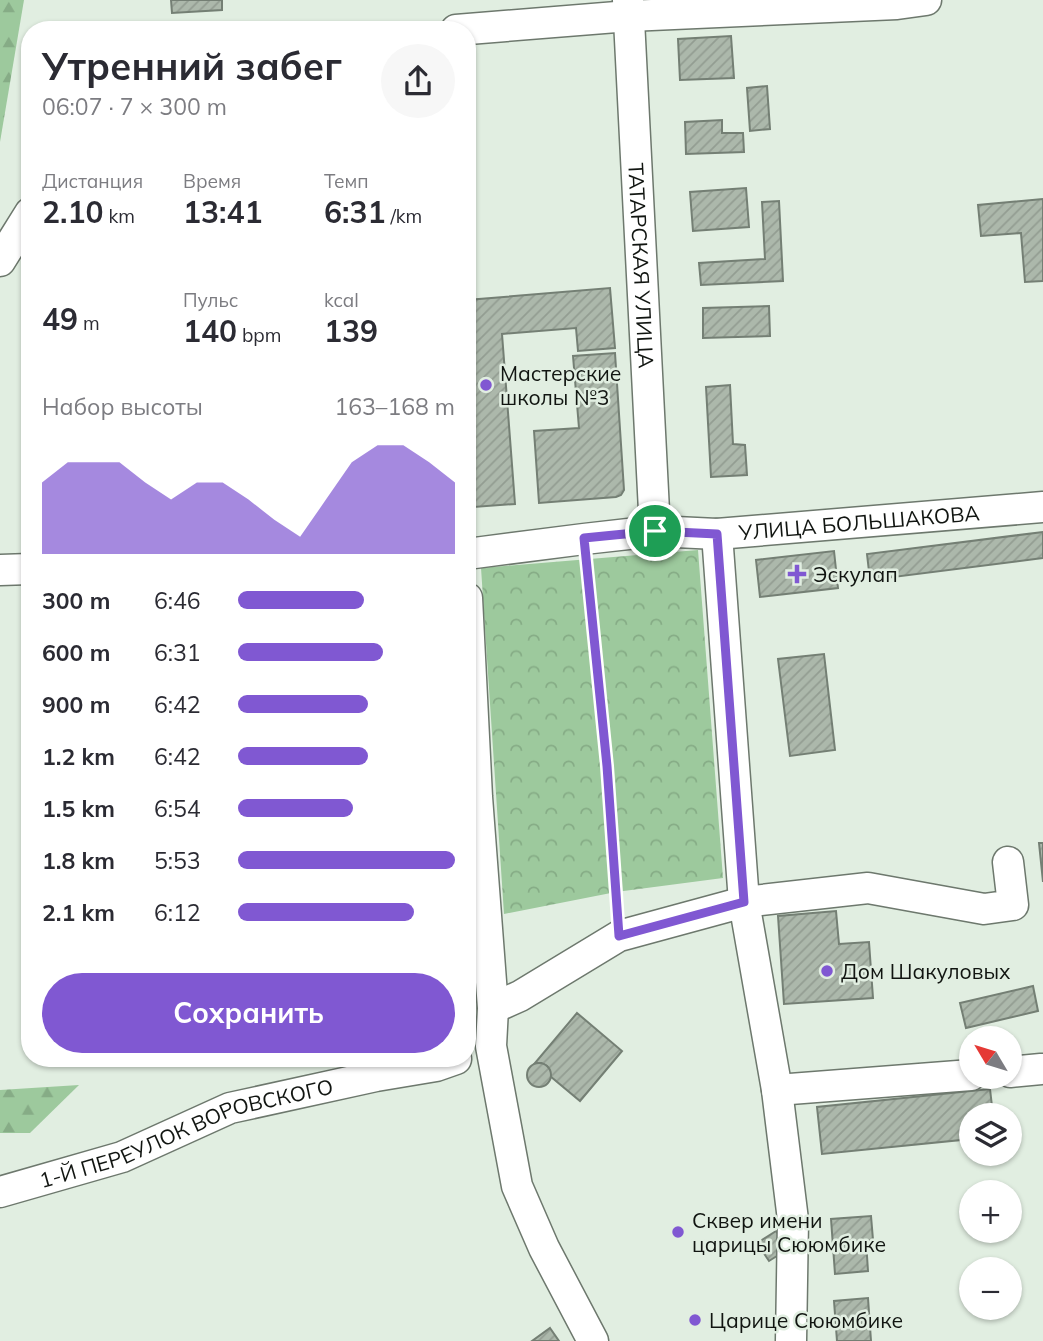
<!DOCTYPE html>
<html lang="ru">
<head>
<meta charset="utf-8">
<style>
  body { margin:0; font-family:Mulish,sans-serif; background:#f7f7f7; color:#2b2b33; height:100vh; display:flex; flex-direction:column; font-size:26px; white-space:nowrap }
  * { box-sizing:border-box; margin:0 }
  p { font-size:23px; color:#7c7c81 }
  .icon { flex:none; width:38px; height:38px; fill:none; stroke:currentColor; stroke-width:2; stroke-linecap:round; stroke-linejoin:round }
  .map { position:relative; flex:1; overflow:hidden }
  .side { position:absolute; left:21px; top:21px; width:455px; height:1046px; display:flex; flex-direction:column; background:#fff; border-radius:28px; box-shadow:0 2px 5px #0004 }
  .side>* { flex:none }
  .needle { width:46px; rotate:308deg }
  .tools { position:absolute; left:959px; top:1026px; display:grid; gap:14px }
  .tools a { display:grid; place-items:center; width:63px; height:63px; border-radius:50%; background:#fff; box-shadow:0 2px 5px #0004; font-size:35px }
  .pin { position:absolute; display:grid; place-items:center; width:60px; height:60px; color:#fff; margin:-30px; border:4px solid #fff; border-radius:50%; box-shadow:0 2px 7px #0007 }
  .round { display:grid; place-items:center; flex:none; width:74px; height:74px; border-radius:37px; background:#f7f7f7 }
  .summary { display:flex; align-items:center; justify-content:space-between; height:119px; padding:0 21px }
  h1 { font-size:38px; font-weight:700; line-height:52px }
  .stats { display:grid; grid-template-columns:repeat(3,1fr); gap:10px; height:119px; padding:7px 21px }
  .stats div { display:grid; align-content:center }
  .stats b { font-size:30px; font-weight:700 }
  .stats small { font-size:19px; font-weight:400 }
  .stats p { font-size:19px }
  .chart { height:196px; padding:14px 21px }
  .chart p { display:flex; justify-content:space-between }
  .chart svg { width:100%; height:126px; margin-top:7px; fill:#8058d2; opacity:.7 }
  .button { display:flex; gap:14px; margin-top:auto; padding:14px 21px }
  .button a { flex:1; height:80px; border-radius:42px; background:#8058d2; color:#fff; font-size:28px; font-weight:700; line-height:80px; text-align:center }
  ul { padding:0 21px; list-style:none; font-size:23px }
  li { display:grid; grid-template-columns:112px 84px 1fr; align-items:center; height:52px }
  li i { height:18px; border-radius:9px; background:#8058d2 }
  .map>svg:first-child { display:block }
  .forest { fill:url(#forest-firs) }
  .park { fill:url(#park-crowns) }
  .building { fill:url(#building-hatch); stroke:#747f74; stroke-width:2 }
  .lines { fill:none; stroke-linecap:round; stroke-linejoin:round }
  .minor-casing { stroke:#6d786d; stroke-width:33 }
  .path { stroke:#98a298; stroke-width:4.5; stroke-dasharray:7 3.5; stroke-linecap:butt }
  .minor { stroke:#fff; stroke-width:30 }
  .route-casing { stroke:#fff; stroke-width:14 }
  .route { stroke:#8058d2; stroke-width:9 }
  .poi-dot { fill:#8058d2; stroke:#e1eee1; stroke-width:2.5 }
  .labels { text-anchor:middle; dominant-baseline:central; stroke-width:5; stroke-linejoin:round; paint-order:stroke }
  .street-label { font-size:21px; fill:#111511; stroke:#e1eee1 }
  .poi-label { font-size:21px; fill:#111511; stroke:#e1eee1; text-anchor:start }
</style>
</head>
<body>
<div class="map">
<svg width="1043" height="1341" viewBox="0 0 1043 1341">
  <defs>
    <pattern id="forest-firs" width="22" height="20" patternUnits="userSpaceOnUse" patternTransform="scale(1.75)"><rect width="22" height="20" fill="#9dc99d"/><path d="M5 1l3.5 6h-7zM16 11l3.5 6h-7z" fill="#86ac86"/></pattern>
    <pattern id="park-crowns" width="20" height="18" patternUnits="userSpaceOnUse" patternTransform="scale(1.75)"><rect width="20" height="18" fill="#9dc99d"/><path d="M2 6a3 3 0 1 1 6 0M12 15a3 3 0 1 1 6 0" fill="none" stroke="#86ac86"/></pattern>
    <pattern id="building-hatch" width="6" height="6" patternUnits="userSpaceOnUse" patternTransform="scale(1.75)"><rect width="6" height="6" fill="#acb8ab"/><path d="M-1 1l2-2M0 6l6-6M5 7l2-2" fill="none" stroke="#939d92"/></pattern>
  </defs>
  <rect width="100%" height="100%" fill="#e1eee1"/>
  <g class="forest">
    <polygon points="0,0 24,0 0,142"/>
    <polygon points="79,1085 30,1133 0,1133 0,1090"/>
  </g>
  <polygon class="park" points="698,550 723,878 616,892 504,914 481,568"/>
  <g class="building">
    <polygon points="171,0 222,0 222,10 172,13"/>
    <polygon points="731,36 734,78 680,80 678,39"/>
    <polygon points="767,86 770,129 750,131 747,88"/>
    <polygon points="722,120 722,133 743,133 744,152 686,154 685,122"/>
    <polygon points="746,188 749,227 693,231 690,192"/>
    <polygon points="1043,199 1043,281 1025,282 1021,233 981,236 978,205"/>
    <polygon points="779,201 783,281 701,285 699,263 765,259 762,202"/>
    <polygon points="610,288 615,348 578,351 576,328 502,334 515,504 474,507 467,419 467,300"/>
    <polygon points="769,306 770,336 703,338 703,308"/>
    <polygon points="615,353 624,490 621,495 616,497 539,503 534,431 579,428 573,356"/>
    <polygon points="730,385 733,444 745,445 747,475 711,477 706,387"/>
    <polygon points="1043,532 1043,558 870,580 867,554"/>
    <polygon points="834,551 838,588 760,597 756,560"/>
    <polygon points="824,654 835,750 790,756 778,659"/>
    <polygon points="1039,843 1043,843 1043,882"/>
    <polygon points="836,911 839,944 869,942 873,998 784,1004 778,916"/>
    <polygon points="1033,986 1038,1011 966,1028 960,1003"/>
    <polygon points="577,1013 622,1051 580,1101 550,1076 550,1071 547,1066 541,1063 535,1063"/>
    <circle cx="539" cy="1075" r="12"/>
    <polygon points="990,1089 993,1115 971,1115 971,1139 822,1154 817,1107"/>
    <polygon points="871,1216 873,1240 866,1241 868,1271 835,1274 831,1219"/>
    <polygon points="776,1231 788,1249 769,1261 757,1243"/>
    <polygon points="868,1298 871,1341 837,1341 834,1301"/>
    <polygon points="550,1328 559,1341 532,1341"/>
  </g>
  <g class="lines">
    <defs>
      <g id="minor">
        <path id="s1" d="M628,0L655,531"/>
        <polyline points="456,30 629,16 897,4 926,0"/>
        <polyline points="0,261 30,213"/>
        <polyline points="717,534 744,902 777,1090 793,1220 791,1341"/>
        <path id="s2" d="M467,554L584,539L655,531L717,534L1043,507"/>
        <polyline points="0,570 30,569"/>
        <polyline points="467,598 477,797 493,1008 491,1046 517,1186 544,1248 593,1341"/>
        <polyline points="493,1008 520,996 619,936 744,902 868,888 984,909 1013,905 1008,862"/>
        <polyline points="1010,1072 1041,1069"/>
        <polyline points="777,1090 971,1075"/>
        <path id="s3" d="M0,1192L122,1157L230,1108L376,1076L436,1066L456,1059"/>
      </g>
    </defs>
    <use href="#minor" class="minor-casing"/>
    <polyline class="path" points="587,564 606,766 617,911"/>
    <use href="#minor" class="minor"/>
  </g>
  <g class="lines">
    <defs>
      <polygon id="route" points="655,531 717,534 744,902 619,936 607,766 584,538"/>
    </defs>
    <use href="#route" class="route-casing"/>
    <use href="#route" class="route"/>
  </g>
  <g class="poi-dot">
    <circle cx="486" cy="385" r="7"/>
    <path d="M793.5 563.5h7v7h7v7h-7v7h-7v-7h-7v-7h7z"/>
    <circle cx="827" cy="971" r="7"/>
    <circle cx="678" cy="1232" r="7"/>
    <circle cx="695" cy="1320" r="7"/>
  </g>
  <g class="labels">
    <g class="street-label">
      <text stroke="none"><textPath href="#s1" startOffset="266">ТАТАРСКАЯ УЛИЦА</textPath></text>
      <text stroke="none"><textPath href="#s2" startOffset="394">УЛИЦА БОЛЬШАКОВА</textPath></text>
      <text stroke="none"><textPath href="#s3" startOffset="196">1-Й ПЕРЕУЛОК ВОРОВСКОГО</textPath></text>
    </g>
    <g class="poi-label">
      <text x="500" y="373">Мастерские<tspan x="500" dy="24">школы №3</tspan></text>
      <text x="813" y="574">Эскулап</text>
      <text x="841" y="971">Дом Шакуловых</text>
      <text x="692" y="1220">Cквер имени<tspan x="692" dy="24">царицы Сююмбике</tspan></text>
      <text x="709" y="1320">Царице Сююмбике</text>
    </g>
  </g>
</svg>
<div class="tools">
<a><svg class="needle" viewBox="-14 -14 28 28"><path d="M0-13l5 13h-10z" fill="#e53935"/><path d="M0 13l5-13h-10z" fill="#7c7c81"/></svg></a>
<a><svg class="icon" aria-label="layers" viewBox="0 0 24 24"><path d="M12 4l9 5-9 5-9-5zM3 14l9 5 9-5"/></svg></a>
<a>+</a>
<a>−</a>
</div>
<div class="pin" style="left:655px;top:531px;background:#1e9e55"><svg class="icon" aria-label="arrive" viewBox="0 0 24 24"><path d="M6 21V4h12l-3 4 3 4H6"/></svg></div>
<section class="side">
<div class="summary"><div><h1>Утренний забег</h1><p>06:07 · 7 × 300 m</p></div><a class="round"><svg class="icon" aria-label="share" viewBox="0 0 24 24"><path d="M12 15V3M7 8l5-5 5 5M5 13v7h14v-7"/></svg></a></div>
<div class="stats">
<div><p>Дистанция</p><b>2.10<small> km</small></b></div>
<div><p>Время</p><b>13:41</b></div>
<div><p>Темп</p><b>6:31<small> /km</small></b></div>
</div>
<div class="stats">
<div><b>49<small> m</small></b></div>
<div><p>Пульс</p><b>140<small> bpm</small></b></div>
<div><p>kcal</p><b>139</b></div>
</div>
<div class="chart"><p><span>Набор высоты</span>163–168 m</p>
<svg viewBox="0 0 160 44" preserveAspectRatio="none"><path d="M0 44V19L10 12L20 12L30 12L40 19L50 25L60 19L70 19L80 25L90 32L100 38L110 25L120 12L130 6L140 6L150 12L160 19V44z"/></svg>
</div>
<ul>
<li><b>300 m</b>6:46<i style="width:58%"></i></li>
<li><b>600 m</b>6:31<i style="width:67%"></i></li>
<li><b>900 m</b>6:42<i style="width:60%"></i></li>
<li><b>1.2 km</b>6:42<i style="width:60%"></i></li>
<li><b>1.5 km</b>6:54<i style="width:53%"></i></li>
<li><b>1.8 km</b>5:53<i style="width:100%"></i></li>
<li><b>2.1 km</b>6:12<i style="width:81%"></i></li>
</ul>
<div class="button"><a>Сохранить</a></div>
</section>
</div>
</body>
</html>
